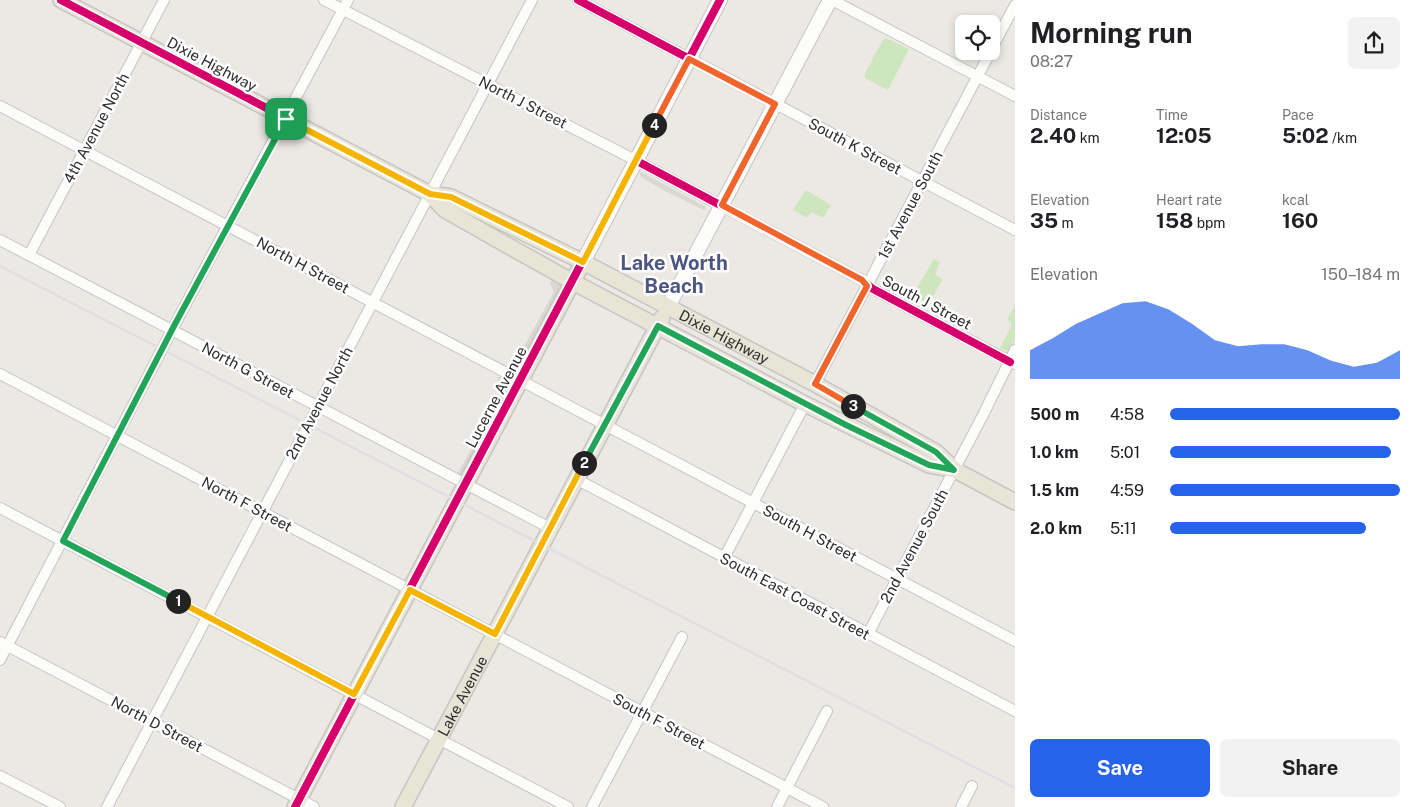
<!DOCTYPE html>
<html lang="en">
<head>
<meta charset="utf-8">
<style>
  body { margin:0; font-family:"Public Sans",sans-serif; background:#f2f2f2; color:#202124; height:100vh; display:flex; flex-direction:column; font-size:19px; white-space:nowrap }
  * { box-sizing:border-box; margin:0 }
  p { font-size:16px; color:#757577 }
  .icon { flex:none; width:28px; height:28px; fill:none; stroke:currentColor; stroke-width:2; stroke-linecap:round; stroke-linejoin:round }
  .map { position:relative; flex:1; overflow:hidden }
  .details { display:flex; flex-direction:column; background:#fff; width:400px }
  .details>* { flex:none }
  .fabs { position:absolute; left:955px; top:15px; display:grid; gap:10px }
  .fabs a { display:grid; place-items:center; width:45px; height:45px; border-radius:8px; background:#fff; box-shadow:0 2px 8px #0003; font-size:25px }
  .pin { position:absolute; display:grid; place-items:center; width:42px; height:42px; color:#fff; margin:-21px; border-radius:10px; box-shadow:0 2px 8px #0006 }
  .km { position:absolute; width:25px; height:25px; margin:-12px; border-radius:50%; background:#222; color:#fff; font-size:14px; line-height:25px; text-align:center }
  .round { display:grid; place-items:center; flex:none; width:52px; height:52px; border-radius:8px; background:#f2f2f2 }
  .head { display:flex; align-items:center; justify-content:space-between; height:85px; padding:0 15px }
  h1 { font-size:28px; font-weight:700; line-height:38px }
  .metrics { display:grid; grid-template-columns:repeat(3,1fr); gap:8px; height:85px; padding:5px 15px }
  .metrics div { display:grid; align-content:center }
  .metrics b { font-size:21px; font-weight:700 }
  .metrics small { font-size:14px; font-weight:400 }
  .metrics p { font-size:14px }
  .chart { height:140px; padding:10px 15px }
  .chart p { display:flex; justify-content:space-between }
  .chart svg { width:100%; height:90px; margin-top:5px; fill:#2563eb; opacity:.7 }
  .button { display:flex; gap:10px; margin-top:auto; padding:10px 15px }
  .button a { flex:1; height:58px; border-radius:8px; background:#2563eb; color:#fff; font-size:20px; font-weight:700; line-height:58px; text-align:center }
  .button a+a { background:#f2f2f2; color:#202124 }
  ul { padding:0 15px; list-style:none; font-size:16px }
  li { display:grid; grid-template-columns:80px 60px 1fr; align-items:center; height:38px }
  li i { height:12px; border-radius:6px; background:#2563eb }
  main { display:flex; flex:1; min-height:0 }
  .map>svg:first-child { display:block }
  .green { fill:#cee6be }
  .plaza { fill:#dad6d2 }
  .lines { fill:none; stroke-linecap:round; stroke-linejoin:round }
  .minor-casing { stroke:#c5c4c5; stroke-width:12 }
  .secondary-casing { stroke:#c5c4c5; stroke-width:16 }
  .primary-casing { stroke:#c6c5c4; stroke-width:18 }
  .minor { stroke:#fcfcfb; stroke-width:10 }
  .secondary { stroke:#fcfcfb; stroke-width:14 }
  .primary { stroke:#e8e4d6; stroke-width:15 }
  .rail { stroke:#dfdfe1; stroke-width:2.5 }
  .cycleway-casing { stroke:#fff; stroke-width:11 }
  .cycleway { stroke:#d6006c; stroke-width:8 }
  .split-1-casing { stroke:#fff; stroke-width:10 }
  .split-2-casing { stroke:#fff; stroke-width:10 }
  .split-3-casing { stroke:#fff; stroke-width:10 }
  .split-4-casing { stroke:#fff; stroke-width:10 }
  .split-5-casing { stroke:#fff; stroke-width:10 }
  .split-1 { stroke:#22a559; stroke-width:6 }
  .split-2 { stroke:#f5b400; stroke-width:6 }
  .split-3 { stroke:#22a559; stroke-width:6 }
  .split-4 { stroke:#f0652b; stroke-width:6 }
  .split-5 { stroke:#f5b400; stroke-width:6 }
  .labels { text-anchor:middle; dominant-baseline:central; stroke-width:5; stroke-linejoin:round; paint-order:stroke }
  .street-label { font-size:15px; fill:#2e2e2e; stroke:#fff }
  .district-label { font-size:20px; font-weight:bold; fill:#4d5680; stroke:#fff }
</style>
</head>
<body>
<main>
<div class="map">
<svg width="1015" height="807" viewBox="0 0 1015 807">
  <rect width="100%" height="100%" fill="#ece8e4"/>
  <g class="green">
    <polygon points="886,38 909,49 888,90 865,78 865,73 883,40"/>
    <polygon points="806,190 831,205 823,218 811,212 807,218 793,210"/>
    <polygon points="934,259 940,262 935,275 943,279 928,305 912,296"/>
    <polygon points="1015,305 1015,340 1009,352 1000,348 1012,324 1007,320"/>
  </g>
  <g class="plaza">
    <polygon points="641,172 695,201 706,207 704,210 665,191 641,177 640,174"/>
    <polygon points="553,277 560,283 562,289 552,307 548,309 520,367 511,370 554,292 550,283"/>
    <polygon points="501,376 509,381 509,388 476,445 475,447 477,450 463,476 457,475 502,392 497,378"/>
  </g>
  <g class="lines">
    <defs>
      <g id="minor">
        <polyline points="324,0 635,160 862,280 873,289 1015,364"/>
        <polyline points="578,0 1015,230"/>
        <polyline points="832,0 1015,96"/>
        <polyline points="991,50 1015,5"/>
        <polyline points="0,106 1015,641"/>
        <polyline points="0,240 550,528"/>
        <polyline points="29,255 164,0"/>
        <polyline points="0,374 823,807"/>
        <polyline points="815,384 991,51"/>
        <polyline points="576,479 1015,711"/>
        <polyline points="0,508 568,807"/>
        <polyline points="724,558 805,404"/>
        <polyline points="868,634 983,415 1015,350"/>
        <polyline points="0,642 314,807"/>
        <polyline points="0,660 172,330 348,0"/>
        <polyline points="0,776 60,807"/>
        <polyline points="107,807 532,0"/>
        <polyline points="592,807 682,637"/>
        <polyline points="777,807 827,711"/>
        <polyline points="961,807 972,786"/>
      </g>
      <g id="secondary">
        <polyline points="583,262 720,0"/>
        <polyline points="668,307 830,0"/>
      </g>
      <g id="primary">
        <polyline points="61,0 430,194 445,210 505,244 573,282 805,404 929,465 955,470"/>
        <path id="s1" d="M430,194L451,197L583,262L815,384L936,452L955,470L1015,502"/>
        <polyline points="295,807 583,262"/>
        <path id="s2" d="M403,807L662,318"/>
      </g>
    </defs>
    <use href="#minor" class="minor-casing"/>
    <use href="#secondary" class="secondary-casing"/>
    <use href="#primary" class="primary-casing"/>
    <use href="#minor" class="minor"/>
    <use href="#secondary" class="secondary"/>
    <use href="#primary" class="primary"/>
    <polyline class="rail" points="0,266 1015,788"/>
    <defs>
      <g id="cycleway">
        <polyline points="61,0 430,194"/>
        <polyline points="578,0 775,104"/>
        <polyline points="635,160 862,280 873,289 1010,362"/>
        <polyline points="295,807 720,0"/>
      </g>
    </defs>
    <use href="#cycleway" class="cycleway-casing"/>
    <use href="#cycleway" class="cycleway"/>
  </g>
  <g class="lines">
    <defs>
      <polyline id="split-1" points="178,601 63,541 175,324 286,119"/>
      <polyline id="split-2" points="178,601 354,694 410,590 495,634 584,463"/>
      <polyline id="split-3" points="584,463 658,326 846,425 929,465 954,470 936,452 853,406"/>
      <polyline id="split-4" points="654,125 689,59 775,104 722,205 862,280 867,286 815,384 853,406"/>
      <polyline id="split-5" points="286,119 430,194 451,197 583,262 654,125"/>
    </defs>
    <use href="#split-1" class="split-1-casing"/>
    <use href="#split-2" class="split-2-casing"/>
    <use href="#split-3" class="split-3-casing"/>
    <use href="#split-4" class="split-4-casing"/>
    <use href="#split-5" class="split-5-casing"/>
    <use href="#split-1" class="split-1"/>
    <use href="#split-2" class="split-2"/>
    <use href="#split-3" class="split-3"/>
    <use href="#split-4" class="split-4"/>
    <use href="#split-5" class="split-5"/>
  </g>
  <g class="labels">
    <g class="street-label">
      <text transform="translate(212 64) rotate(28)">Dixie Highway</text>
      <text transform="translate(523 102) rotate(27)">North J Street</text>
      <text transform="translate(96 128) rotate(-62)">4th Avenue North</text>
      <text transform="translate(855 146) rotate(28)">South K Street</text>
      <text transform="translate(910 205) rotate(-62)">1st Avenue South</text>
      <text transform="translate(303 265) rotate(28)">North H Street</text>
      <text transform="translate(927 302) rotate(28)">South J Street</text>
      <text stroke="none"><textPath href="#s1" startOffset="328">Dixie Highway</textPath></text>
      <text transform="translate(248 370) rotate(28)">North G Street</text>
      <text transform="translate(496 397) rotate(-62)">Lucerne Avenue</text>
      <text transform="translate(319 403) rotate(-62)">2nd Avenue North</text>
      <text transform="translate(247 504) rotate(28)">North F Street</text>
      <text transform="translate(810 533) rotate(28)">South H Street</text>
      <text transform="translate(914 546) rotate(-62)">2nd Avenue South</text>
      <text transform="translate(795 596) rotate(28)">South East Coast Street</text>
      <text stroke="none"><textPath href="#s2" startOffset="126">Lake Avenue</textPath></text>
      <text transform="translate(659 721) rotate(28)">South F Street</text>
      <text transform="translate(157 724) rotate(28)">North D Street</text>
    </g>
    <g class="district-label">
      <text x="674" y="263">Lake Worth<tspan x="674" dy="23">Beach</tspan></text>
    </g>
  </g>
</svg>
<div class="fabs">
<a><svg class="icon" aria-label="locate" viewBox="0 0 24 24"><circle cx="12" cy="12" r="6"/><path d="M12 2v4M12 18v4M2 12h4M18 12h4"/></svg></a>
</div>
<div class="pin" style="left:286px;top:119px;background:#1e9e55"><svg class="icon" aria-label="arrive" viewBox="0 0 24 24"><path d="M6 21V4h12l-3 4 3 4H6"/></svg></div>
<b class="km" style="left:178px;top:601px">1</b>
<b class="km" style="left:584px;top:463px">2</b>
<b class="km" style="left:853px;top:406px">3</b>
<b class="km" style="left:654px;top:125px">4</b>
</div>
<section class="details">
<div class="head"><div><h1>Morning run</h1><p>08:27</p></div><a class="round"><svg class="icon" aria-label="share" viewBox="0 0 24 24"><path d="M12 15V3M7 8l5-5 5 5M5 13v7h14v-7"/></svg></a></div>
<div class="metrics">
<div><p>Distance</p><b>2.40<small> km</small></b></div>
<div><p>Time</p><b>12:05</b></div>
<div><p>Pace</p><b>5:02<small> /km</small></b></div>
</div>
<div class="metrics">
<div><p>Elevation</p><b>35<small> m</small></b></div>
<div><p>Heart rate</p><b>158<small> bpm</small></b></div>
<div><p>kcal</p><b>160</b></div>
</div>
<div class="chart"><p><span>Elevation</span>150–184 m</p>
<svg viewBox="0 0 160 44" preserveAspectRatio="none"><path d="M0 44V30L10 24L20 17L30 12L40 7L50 6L60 10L70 17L80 25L90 28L100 27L110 27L120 30L130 35L140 38L150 36L160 30V44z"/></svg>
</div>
<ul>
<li><b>500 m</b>4:58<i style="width:100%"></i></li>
<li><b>1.0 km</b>5:01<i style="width:96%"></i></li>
<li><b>1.5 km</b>4:59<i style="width:100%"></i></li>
<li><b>2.0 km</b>5:11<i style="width:85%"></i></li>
</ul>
<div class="button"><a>Save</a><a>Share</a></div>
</section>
</main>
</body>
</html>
